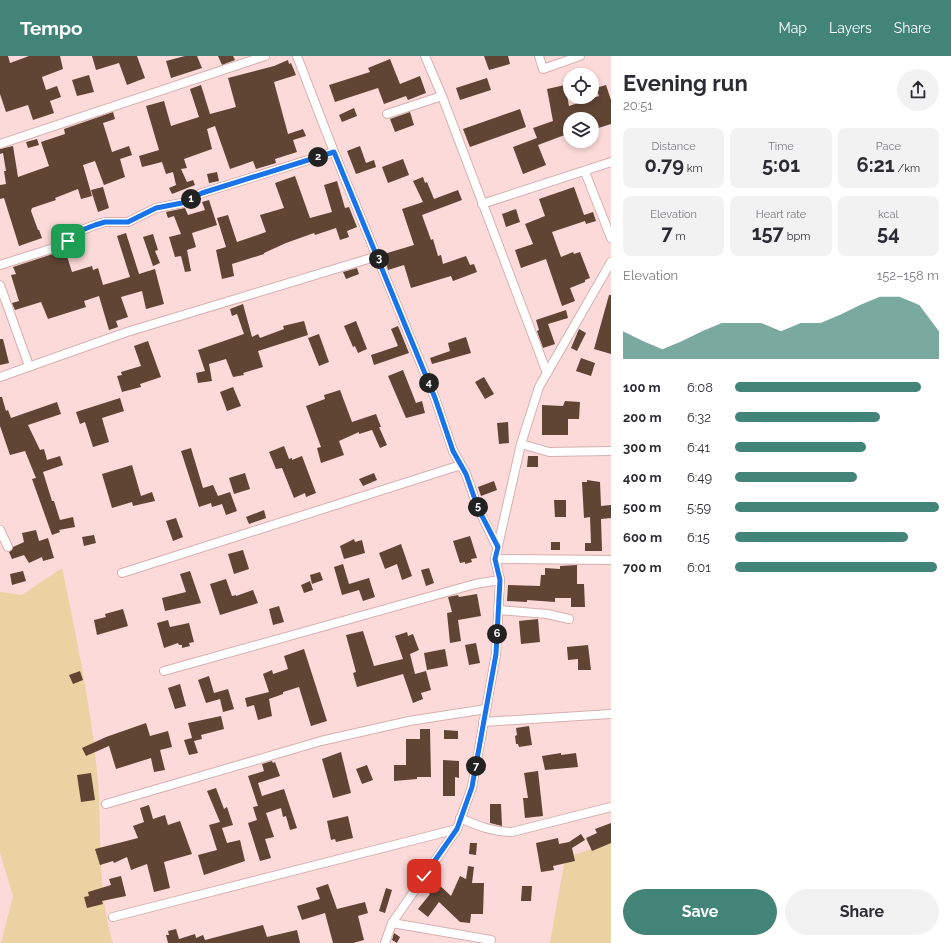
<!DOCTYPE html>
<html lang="en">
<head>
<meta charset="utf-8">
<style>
  body { margin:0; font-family:Raleway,sans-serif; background:#f2f2f3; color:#2b2b33; height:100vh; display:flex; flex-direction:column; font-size:15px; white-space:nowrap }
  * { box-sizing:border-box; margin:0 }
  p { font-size:13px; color:#7c7c81 }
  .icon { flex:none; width:22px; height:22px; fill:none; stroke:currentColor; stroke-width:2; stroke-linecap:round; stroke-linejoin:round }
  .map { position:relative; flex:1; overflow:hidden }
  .details { display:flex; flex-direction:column; background:#fff; width:340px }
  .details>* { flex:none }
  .fabs { position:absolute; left:563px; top:12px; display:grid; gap:8px }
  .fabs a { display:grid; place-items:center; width:36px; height:36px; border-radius:50%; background:#fff; box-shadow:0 2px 6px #0003; font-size:20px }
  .pin { position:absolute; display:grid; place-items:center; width:34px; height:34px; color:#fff; margin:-17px; border-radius:8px; box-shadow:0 2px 6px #0006 }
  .km { position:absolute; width:20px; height:20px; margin:-10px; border-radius:50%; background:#222; color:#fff; font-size:11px; line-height:20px; text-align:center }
  .round { display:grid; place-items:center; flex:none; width:42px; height:42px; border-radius:21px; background:#f2f2f3 }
  .summary { display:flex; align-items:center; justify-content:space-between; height:68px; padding:0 12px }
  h1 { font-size:22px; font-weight:700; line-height:30px }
  .stats { display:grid; grid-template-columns:repeat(3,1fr); gap:6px; height:68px; padding:4px 12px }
  .stats div { display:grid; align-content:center; border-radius:8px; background:#f2f2f3; text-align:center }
  .stats b { font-size:20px; font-weight:700 }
  .stats small { font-size:11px; font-weight:400 }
  .stats p { font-size:11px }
  .chart { height:112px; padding:8px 12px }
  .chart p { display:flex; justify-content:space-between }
  .chart svg { width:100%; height:72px; margin-top:4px; fill:#428578; opacity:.7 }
  .cta { display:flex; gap:8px; margin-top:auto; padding:8px 12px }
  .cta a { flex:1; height:46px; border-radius:24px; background:#428578; color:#fff; font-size:16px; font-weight:700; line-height:46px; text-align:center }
  .cta a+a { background:#f2f2f3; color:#2b2b33 }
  ul { padding:0 12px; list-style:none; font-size:13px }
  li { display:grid; grid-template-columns:64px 48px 1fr; align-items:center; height:30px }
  li i { height:10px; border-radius:5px; background:#428578 }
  header { display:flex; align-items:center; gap:24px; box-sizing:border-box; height:56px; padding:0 20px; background:#428578; color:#fff }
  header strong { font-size:19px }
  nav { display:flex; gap:22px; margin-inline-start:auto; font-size:14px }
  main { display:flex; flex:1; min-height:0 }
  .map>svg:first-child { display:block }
  .green { fill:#ebd2a2 }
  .building { fill:#604434 }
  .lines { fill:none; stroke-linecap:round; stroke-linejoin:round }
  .minor-casing { stroke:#d7b0af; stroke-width:10 }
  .minor { stroke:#fff; stroke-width:8 }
  .route-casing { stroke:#fff; stroke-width:8 }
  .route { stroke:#1a73e8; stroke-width:5 }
</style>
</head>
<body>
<header>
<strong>Tempo</strong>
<nav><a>Map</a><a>Layers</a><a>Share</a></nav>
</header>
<main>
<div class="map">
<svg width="611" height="887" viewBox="0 0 611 887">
  <rect width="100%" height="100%" fill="#fbdad9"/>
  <g class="green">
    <path d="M62,512C77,584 92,654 98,727C102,781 97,836 113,887H1L13,840L0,797V536L22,539Z"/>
    <polygon points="611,786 611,887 550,887 565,802"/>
  </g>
  <g class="building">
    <polygon points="0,0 8,0 10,7 29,0 60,0 63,13 42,21 46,34 57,30 61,41 50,45 54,57 33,64 28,49 6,56 0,38"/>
    <polygon points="92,0 137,0 145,22 127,29 119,7 96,14"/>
    <polygon points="185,0 197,0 202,12 171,22 166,5"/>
    <polygon points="218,0 233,0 235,4 222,9"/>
    <polygon points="484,0 508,0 510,8 489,14"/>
    <polygon points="390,3 400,28 420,20 426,37 408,44 406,40 384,48 378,32 335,46 329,29 370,16 368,12"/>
    <polygon points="288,4 289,8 291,7 296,19 274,26 288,78 303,73 306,80 293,84 297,96 275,103 276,107 256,113 253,105 230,113 215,70 207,73 212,93 184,103 187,112 181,113 187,126 193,124 195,129 172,138 169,132 176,129 173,116 166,118 162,106 142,111 139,100 159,94 146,50 164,45 171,70 199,61 190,33 201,29 210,58 236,51 228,22 274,10"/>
    <polygon points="89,19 94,36 77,40 72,24"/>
    <polygon points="487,22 491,34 460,44 456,32"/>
    <polygon points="565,29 569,50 599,40 596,32 606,29 611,44 611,68 592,74 592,63 570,63 570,77 538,89 546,109 523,118 513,91 537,82 533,72 553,65 547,33"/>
    <polygon points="354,52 357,60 342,66 339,59"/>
    <polygon points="520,53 526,71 470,91 463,73"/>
    <polygon points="113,56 115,63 103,67 112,96 129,90 132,99 120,103 125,121 104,129 95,105 83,109 92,140 81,143 78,133 55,142 56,144 32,152 31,155 38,174 39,174 42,182 19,190 4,142 0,143 0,129 6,128 4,115 6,115 3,97 0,98 0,93 13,90 18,121 49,110 41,86 65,78 64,73"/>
    <polygon points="410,56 414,69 395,76 390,63"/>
    <polygon points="37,83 39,89 28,92 26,86"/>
    <polygon points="360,90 366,107 374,104 376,111 356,118 347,95"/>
    <polygon points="403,103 409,119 388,127 382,111"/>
    <polygon points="217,116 219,125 209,127 207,118"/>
    <polygon points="295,120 310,162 332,156 324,129 337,125 345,152 349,151 357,171 347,175 349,181 340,184 336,172 315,179 314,177 286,187 264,197 264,198 232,208 234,220 222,223 216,194 226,191 217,162 228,159 237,186 266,176 260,159 284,152 275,127"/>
    <polygon points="423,121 425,127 427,126 434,143 458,134 462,144 422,159 431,184 433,183 438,200 441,199 443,208 466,200 470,209 474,208 477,216 453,225 451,220 411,232 404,209 388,214 384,198 414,189 402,153 423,146 413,125"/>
    <polygon points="103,131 109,152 98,156 91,134"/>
    <polygon points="574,131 584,159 593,156 596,165 586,168 585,165 552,176 561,201 573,196 574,198 580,196 590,222 585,224 585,226 570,232 575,245 562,250 546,203 521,212 515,194 533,188 525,168 545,160 539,143"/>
    <polygon points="209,144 217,169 192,177 196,191 187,194 191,215 185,216 181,200 175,201 169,181 181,178 174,160 168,162 166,156 185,152 188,159 205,154 202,146"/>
    <polygon points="516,153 520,166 506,171 502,158"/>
    <polygon points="126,177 139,218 155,213 164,248 146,253 142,235 121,241 128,261 116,265 118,271 109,274 99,240 84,245 86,251 48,263 41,246 15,254 12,247 19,245 11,219 16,218 13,211 65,194 72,216 92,210 93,214 98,212 103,229 130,221 117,180"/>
    <polygon points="153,178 158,194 155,195 160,207 153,210 143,181"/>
    <polygon points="357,212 359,218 346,223 343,216"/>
    <polygon points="609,239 611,239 611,298 594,293"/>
    <polygon points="243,248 252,281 258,278 260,282 284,273 283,270 304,265 308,279 258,295 263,311 243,317 244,319 233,321 226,303 209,308 212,325 198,327 196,317 205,315 198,294 244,278 237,258 232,260 230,253"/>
    <polygon points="566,254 568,262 548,268 555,288 543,292 537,275 539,274 536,264"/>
    <polygon points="356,265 367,293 358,297 355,290 353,291 344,270"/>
    <polygon points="398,270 409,297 374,309 371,299 398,290 391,273"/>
    <polygon points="579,273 586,277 577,295 571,292"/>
    <polygon points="319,278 329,306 319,310 308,282"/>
    <polygon points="466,281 471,297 432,308 430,302 450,295 448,287"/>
    <polygon points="0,283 3,283 9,307 0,309"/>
    <polygon points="148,285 161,321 140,328 141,331 122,336 117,320 122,319 121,316 141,310 134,290"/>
    <polygon points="581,302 595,307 591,320 576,315"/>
    <polygon points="403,314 416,347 422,345 425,357 406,362 388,320"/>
    <polygon points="484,321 494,338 485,343 475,326"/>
    <polygon points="233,331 241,350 227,355 220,336"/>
    <polygon points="340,334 352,366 376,358 381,371 379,371 387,389 380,392 372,374 359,378 359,376 339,385 344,399 321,407 317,392 321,391 306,350 325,343 324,339"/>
    <polygon points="0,341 2,341 6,355 8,354 11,362 57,346 61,358 28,369 40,394 44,393 47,404 60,400 63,409 43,416 52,445 54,445 60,464 73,461 75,471 59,474 60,476 52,479 32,423 36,422 25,395 10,399 0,370"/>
    <polygon points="120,342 124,355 102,362 109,386 93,391 85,366 80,368 76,356"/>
    <polygon points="565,345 580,346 579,363 568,363 568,379 542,379 542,349 563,350"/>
    <polygon points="508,366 509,387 499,388 497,367"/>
    <polygon points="284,390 289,403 292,402 292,404 302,400 316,437 306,441 305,437 294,442 282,412 276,413 269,396"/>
    <polygon points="191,392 203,432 213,429 218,440 230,436 237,455 226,459 222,448 212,451 211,447 199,451 181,395"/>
    <polygon points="528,400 538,400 538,411 527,411"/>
    <polygon points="132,409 141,440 152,436 155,445 133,450 132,446 112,452 102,418"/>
    <polygon points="245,417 250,433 234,438 229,422"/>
    <polygon points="374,417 377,424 363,430 359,423"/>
    <polygon points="587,424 600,426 601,450 611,449 611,462 601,463 602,495 585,495 585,487 591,487 590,461 584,462 582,426 587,426"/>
    <polygon points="494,425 497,434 481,440 478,431"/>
    <polygon points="554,444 566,444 566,461 555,461"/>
    <polygon points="264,454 266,462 249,468 246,461"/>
    <polygon points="176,462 183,481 173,485 166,465"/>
    <polygon points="36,474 39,485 48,482 54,502 43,505 42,501 29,507 24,499 12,503 9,496 13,491 24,486 22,477"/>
    <polygon points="94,479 96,487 84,490 82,481"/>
    <polygon points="470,480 477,502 471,503 472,506 465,508 465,506 460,507 453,485"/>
    <polygon points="354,483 355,486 362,484 365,497 344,503 340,490"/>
    <rect x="551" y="486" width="9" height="8"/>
    <polygon points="401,488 412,520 402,524 397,508 385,513 379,497"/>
    <polygon points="243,494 249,513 234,518 228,498"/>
    <polygon points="343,508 349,528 369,522 375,541 363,545 359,534 342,539 334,511"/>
    <polygon points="577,509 577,528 584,528 585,551 571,551 571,542 555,542 555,546 527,544 527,546 507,545 508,529 540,530 541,519 545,519 545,512 560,513 560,510"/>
    <polygon points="429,512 434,527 426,530 421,514"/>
    <polygon points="23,515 26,525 12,529 10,518"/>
    <polygon points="190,515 201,547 165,555 162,542 186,536 180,518"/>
    <polygon points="320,516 323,524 312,528 310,519"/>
    <polygon points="226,523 232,540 236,539 236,540 253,534 258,547 220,559 210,528"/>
    <polygon points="310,525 313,534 304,537 301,529"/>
    <polygon points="477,538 481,560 458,564 461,585 450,587 447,557 452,556 448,541 458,539 459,541"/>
    <polygon points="279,550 284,566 273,569 269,553"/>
    <polygon points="123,553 128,570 97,579 94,564 106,561 105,558"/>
    <polygon points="538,563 540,586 521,588 519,565"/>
    <polygon points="168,564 170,571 189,567 194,586 189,587 190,590 182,592 182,589 179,589 178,587 164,592 157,567"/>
    <polygon points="363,575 374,610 403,603 395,580 407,576 408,580 413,578 419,594 410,598 415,618 426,615 431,634 421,637 423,643 413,647 403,618 357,631 353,617 356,616 346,579"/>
    <polygon points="476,587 480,607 469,609 465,589"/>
    <polygon points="588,589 591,614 578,614 578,603 568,604 567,591"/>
    <polygon points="304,593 327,665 311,670 299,631 283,636 283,638 269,643 272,660 258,664 254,649 247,651 245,642 269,636 263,618 272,614 273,618 288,613 284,600"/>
    <polygon points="445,593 448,610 427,614 424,597"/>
    <polygon points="80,615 83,624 73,628 69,619"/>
    <polygon points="209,620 214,637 228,633 234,653 223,656 220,643 206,647 198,624"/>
    <polygon points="180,628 186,650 175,653 168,632"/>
    <polygon points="221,660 224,673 201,679 202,683 194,685 198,697 189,699 184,684 192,682 188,667"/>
    <polygon points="146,667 150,680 168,675 172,691 160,694 165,714 154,716 151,702 116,713 109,690 86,700 82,692 106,681"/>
    <polygon points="529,670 532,689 519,691 518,688 516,688 515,680 517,679 516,672"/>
    <polygon points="420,673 430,673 431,721 417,721 417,723 394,725 394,709 406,709 406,683 420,683"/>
    <polygon points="444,674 458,675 458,683 444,683"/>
    <polygon points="341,696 351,737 333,742 322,703"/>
    <polygon points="561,697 561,699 576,697 578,711 545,714 542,700"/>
    <polygon points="443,704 459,705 459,722 455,721 455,740 443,740"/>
    <polygon points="272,705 273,707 275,706 280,720 258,727 262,740 284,733 297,772 290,774 286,760 283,761 281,752 266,757 274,781 265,783 271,802 260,805 248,767 257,764 253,751 258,750 248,720 264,715 262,708"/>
    <polygon points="367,709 373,724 362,728 356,713"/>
    <polygon points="538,715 543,760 525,762 523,742 528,742 524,717"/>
    <polygon points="91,717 95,744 81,746 77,719"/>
    <polygon points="216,732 224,753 227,751 233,769 222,772 227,787 240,784 245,805 204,819 198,799 217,794 209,769 220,766 207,735"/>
    <polygon points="490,748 501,748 502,770 490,767"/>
    <polygon points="149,749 153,763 165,759 168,769 180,765 192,798 164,806 170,832 154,836 147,808 131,814 127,801 114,807 113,805 100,809 95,793 138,782 133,770 144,766 140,752"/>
    <polygon points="348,760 353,782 336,786 335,783 331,784 327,765"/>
    <polygon points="611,767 611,787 592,795 586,782 597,777 595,773"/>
    <polygon points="581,778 585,784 572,792 575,805 553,810 554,814 541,816 536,787 558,782 559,788 569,786"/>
    <polygon points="470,787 477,787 476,799 469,798"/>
    <polygon points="468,810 474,811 472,827 484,827 483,858 471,858 470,867 460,866 439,846 428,861 418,853 430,838 426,834 435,825 451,840 460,820 466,823"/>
    <polygon points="121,820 126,840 102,845 103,848 87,852 84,841 89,840 88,836 111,829 109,823"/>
    <polygon points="328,828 337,853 365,846 368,857 358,860 364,884 353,887 333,887 325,857 302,864 297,850 320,843 316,832"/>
    <polygon points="522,830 532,830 531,845 521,845"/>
    <polygon points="386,832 392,834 385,857 379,855"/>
    <polygon points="263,869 267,881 297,874 300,887 168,887 166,879 169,879 168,875 176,873 179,883 195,878 196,882 203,879 205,884"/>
    <polygon points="394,877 400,881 397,887 392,884"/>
  </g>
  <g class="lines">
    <defs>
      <g id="minor">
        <polyline points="297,0 334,96 435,342 453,395 466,418 478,452 497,491"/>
        <polyline points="539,0 543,13 580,0"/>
        <polyline points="442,40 547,317"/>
        <polyline points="387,58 442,40 425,0"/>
        <polyline points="0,88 265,0"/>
        <polyline points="585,116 611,182"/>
        <polyline points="482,148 611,106"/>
        <polyline points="0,209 63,189 77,176 95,169 105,166 128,166 156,152 182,147 202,137 334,96"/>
        <polyline points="0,229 29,310"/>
        <polyline points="0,321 127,276 378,200"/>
        <polyline points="521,388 549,396 611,395"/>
        <polyline points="0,474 8,491"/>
        <polyline points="495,503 611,504"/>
        <polyline points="122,517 461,409"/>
        <polyline points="499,554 547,558 569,563"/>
        <polyline points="164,615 475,528 500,524"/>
        <polyline points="483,666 611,658"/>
        <polyline points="106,748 321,685 409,665 486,653"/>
        <path d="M460,762C478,770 493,776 512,776L611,751"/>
        <polyline points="113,861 457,773"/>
        <polyline points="392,867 491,884"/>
        <polyline points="385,887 392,867 457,773 472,731 496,598 500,524 495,503 521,388 539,331 611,206"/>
      </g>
    </defs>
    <use href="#minor" class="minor-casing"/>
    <use href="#minor" class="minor"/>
  </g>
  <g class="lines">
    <defs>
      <polyline id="route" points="68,185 77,176 95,169 105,166 128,166 156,152 182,147 202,137 334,96 435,342 453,395 466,418 478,452 498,491 495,503 500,524 496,598 472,731 457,773 424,820"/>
    </defs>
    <use href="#route" class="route-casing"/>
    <use href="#route" class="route"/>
  </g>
</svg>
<div class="fabs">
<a><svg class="icon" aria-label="locate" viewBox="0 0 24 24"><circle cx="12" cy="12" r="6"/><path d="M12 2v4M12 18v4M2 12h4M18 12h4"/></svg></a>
<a><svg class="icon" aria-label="layers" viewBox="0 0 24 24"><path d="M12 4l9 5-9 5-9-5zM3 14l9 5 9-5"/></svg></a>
</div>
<div class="pin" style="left:68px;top:185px;background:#1e9e55"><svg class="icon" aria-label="arrive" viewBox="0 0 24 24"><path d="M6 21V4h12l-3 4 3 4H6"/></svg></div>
<div class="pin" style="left:424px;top:820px;background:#d93025"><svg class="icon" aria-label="check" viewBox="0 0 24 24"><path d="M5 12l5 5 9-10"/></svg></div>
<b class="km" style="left:191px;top:143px">1</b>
<b class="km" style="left:318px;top:101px">2</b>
<b class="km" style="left:379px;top:203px">3</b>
<b class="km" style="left:429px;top:327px">4</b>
<b class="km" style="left:478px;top:451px">5</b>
<b class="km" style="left:497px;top:578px">6</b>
<b class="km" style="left:476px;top:710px">7</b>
</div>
<section class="details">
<div class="summary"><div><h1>Evening run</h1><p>20:51</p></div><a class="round"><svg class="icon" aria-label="share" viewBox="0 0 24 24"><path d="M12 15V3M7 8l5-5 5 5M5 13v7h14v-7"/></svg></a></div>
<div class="stats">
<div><p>Distance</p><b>0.79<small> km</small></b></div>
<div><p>Time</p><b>5:01</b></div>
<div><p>Pace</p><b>6:21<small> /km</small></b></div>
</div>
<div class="stats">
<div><p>Elevation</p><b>7<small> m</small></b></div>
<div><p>Heart rate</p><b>157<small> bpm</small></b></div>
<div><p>kcal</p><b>54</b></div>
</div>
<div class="chart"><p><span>Elevation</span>152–158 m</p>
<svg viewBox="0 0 160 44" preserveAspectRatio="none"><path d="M0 44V27L10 33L20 38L30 33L40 27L50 22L60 22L70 22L80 27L90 22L100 22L110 17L120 11L130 6L140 6L150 11L160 27V44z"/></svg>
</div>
<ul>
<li><b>100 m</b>6:08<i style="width:91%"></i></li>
<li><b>200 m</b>6:32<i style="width:71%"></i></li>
<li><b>300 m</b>6:41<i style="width:64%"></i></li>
<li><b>400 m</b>6:49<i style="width:60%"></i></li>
<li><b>500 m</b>5:59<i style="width:100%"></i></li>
<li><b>600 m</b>6:15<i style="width:85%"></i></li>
<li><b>700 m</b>6:01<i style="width:99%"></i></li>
</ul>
<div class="cta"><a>Save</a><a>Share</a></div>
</section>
</main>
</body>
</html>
